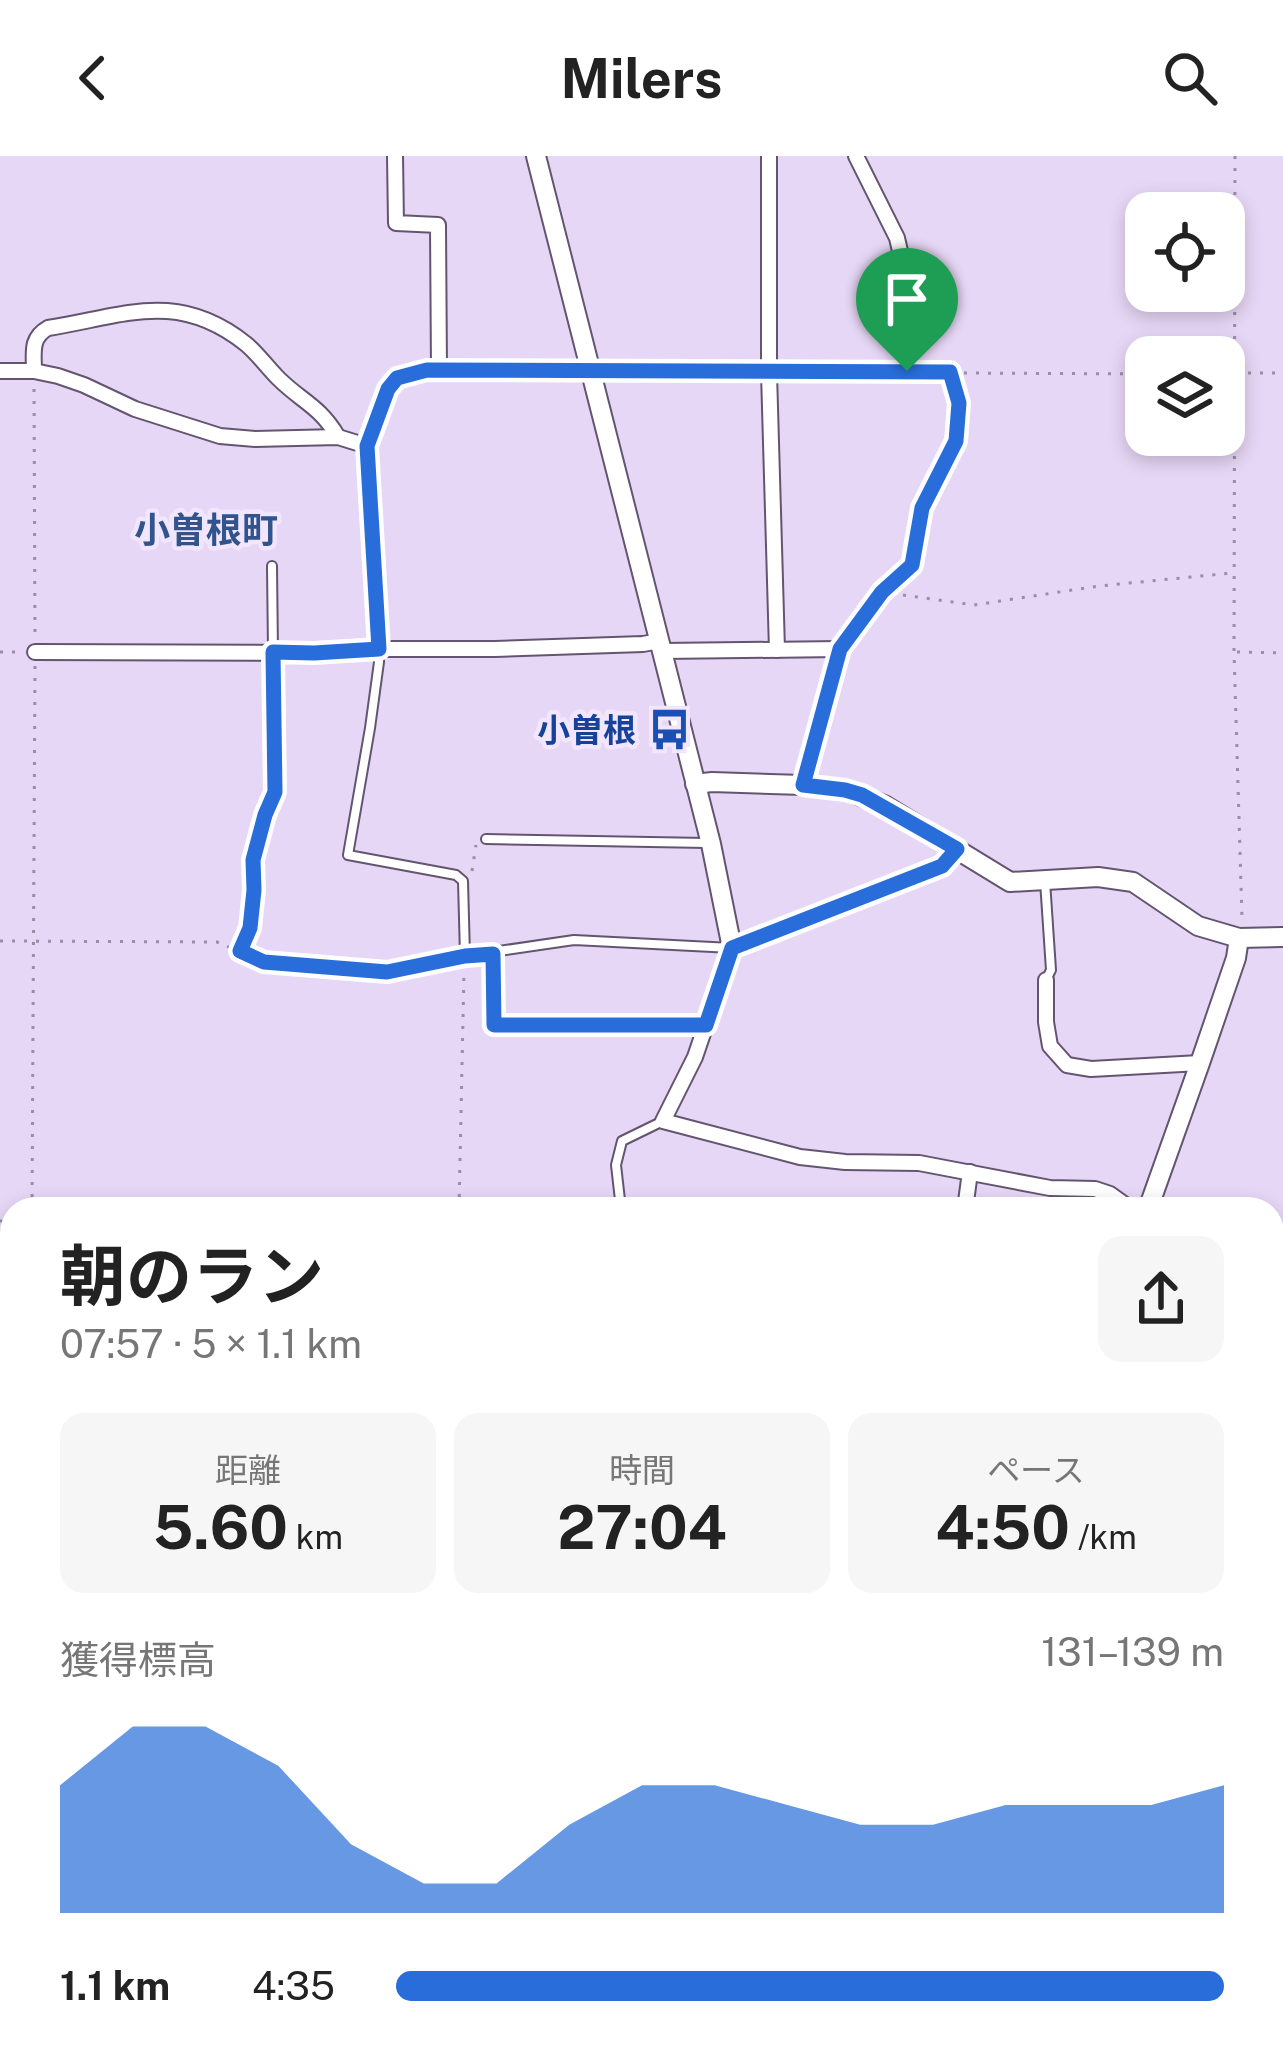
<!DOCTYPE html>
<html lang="ja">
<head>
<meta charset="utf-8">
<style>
  body { margin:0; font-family:"Public Sans","Noto Sans JP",sans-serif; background:#f6f6f6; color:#222; height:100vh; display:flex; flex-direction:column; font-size:45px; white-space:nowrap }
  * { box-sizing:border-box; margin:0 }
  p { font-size:39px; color:#767676 }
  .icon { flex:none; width:66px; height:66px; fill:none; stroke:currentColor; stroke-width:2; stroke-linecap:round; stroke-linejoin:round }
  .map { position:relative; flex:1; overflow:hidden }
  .sheet { position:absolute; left:0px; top:1041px; width:1284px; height:861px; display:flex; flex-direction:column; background:#fff; border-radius:36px 36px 0 0; box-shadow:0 6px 18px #0003 }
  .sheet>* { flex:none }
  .tools { position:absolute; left:1125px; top:36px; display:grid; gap:24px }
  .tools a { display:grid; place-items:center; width:120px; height:120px; border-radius:24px; background:#fff; box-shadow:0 6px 18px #0003; font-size:60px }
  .pin { position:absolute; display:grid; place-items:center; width:102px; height:102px; color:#fff; margin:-123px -51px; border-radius:50% 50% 50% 0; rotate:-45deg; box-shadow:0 0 12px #0007 }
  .pin .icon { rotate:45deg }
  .round { display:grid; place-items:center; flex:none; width:126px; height:126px; border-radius:24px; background:#f6f6f6 }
  .headline { display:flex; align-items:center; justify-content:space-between; height:204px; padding:0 60px }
  h1 { font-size:66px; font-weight:700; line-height:90px }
  .stats { display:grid; grid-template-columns:repeat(3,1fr); gap:18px; height:204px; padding:12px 60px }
  .stats div { display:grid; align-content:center; border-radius:24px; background:#f6f6f6; text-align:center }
  .stats b { font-size:60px; font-weight:700 }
  .stats small { font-size:33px; font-weight:400 }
  .stats p { font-size:33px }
  .chart { height:336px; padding:24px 60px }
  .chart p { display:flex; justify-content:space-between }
  .chart svg { width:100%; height:216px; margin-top:12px; fill:#286dd9; opacity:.7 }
  ul { padding:0 60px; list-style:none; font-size:39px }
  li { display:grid; grid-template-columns:192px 144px 1fr; align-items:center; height:90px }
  li i { height:30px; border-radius:15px; background:#286dd9 }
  header { display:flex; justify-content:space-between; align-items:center; height:156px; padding:0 60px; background:#fff; font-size:54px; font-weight:700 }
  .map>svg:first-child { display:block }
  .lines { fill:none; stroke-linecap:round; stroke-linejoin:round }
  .stream { stroke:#849dc0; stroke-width:4.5 }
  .river { stroke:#849dc0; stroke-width:30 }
  .service-casing { stroke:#63556f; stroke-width:12 }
  .minor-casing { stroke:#63556f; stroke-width:18 }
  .tertiary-casing { stroke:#63556f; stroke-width:22 }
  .path { stroke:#9a8da5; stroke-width:3; stroke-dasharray:3 9; stroke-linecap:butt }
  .service { stroke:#fff; stroke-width:8 }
  .minor { stroke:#fff; stroke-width:14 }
  .tertiary { stroke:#fff; stroke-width:18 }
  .route-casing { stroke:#fff; stroke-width:24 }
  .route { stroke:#286dd9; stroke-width:15 }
  .labels { text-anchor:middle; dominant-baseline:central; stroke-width:9; stroke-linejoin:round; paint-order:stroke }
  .transit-label { font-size:33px; font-weight:bold; fill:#164399; stroke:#f2e5fe; text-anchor:end }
  .neighbourhood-label { font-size:36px; font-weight:bold; fill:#32548c; stroke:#f2e5fe }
</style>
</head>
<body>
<header><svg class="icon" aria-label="back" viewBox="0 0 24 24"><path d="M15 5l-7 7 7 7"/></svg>Milers<svg class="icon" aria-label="search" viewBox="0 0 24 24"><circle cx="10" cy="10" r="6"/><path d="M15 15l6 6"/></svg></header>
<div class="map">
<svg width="1283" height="1901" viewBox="0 0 1283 1901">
  <rect width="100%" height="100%" fill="#e7d7f6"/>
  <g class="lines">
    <polyline class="stream" points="1272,1351 1283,1351"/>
    <g class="river">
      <polyline points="0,1874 12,1875"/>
      <polyline points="173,1890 199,1901"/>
      <polyline points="81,1901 92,1890"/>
    </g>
    <defs>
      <g id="service">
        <polyline points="272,410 273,496"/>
        <polyline points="379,493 379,506 370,572 348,699 456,719 463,725 465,800 574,784 732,792 942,710 956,694"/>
        <polyline points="486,683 707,687"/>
        <polyline points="1045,725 1051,814 1047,822"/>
        <polyline points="493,798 494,869 705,869"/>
        <polyline points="621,1053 616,1009 622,985 663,965"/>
      </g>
      <g id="minor">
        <polyline points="395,0 396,67 438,69 439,215"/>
        <polyline points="769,0 769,217 777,494"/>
        <polyline points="856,0 897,82 903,108 907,215"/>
        <polyline points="0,215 34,215 58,220 84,229 135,253 220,280 255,283 338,281 367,290"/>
        <path d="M34,215C34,197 30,182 48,172C124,160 177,133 246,188C258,198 267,211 278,222C302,246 319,249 338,281"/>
        <polyline points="379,493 367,290 388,233 397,222 427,215 950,216 959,247 956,285 922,352 912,409 882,437 840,493 803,629"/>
        <polyline points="662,495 840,493"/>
        <polyline points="35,496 314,497 379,493 495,493 643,488 660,485"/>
        <polyline points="732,792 695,901 663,965 800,1001 845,1006 919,1007 1050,1032 1095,1033 1110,1038 1131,1053"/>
        <polyline points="1046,824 1046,866 1050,890 1067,909 1091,913 1200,907"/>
        <polyline points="965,1053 970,1016"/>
        <polyline points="1037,1890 1040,1901"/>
      </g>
      <g id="tertiary">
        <polyline points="536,0 711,688 732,792"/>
        <polyline points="695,628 712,626 803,629 845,634 884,649 1010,726 1098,721 1133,726 1198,770 1239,782 1283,781"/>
        <polyline points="1148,1053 1200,907 1236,802 1239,782"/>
        <polyline points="1272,1633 1283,1633"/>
        <polyline points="0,1634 12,1634"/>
      </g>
    </defs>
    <use href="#service" class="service-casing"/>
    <use href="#minor" class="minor-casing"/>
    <use href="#tertiary" class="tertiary-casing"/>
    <g class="path">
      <polyline points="1235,0 1234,496 1242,762"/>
      <polyline points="964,217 1146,218"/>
      <polyline points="1224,217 1283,217"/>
      <polyline points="34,233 35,481"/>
      <polyline points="903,439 974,449 1099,430 1232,417"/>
      <polyline points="0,496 21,496"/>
      <polyline points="1237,496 1283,497"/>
      <polyline points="472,715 476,689"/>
      <polyline points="0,785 217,786 264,806 387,816 452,803"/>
      <polyline points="241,794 251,772 254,734 253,703 265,659 275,636 273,510"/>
      <polyline points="32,1053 35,509"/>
      <polyline points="459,1053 464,815"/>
      <polyline points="1272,1063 1283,1063"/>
      <polyline points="0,1065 12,1065"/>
      <polyline points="1272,1344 1283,1344"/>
      <polyline points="0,1354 12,1353"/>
      <polyline points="0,1835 12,1835"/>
      <polyline points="268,1890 295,1901"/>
      <polyline points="506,1890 506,1901"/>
      <polyline points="795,1890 801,1901"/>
    </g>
    <use href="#service" class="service"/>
    <use href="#minor" class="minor"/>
    <use href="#tertiary" class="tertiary"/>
  </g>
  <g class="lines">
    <defs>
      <polygon id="route" points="427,214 950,216 959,247 956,285 922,352 912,409 882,436 840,493 803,629 845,634 862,639 957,693 942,710 732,792 706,869 494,869 493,798 465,800 387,816 264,806 240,795 250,772 254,734 253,704 265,659 275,636 273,496 314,497 379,493 367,290 388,233 397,222"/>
    </defs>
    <use href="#route" class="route-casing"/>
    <use href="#route" class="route"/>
  </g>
  <defs>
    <symbol id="bus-bare" viewBox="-9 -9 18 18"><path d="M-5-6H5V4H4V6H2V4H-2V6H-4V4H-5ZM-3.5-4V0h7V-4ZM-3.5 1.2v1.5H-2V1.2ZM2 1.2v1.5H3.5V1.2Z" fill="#1a4fb4" stroke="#f2e5fe" stroke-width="2.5" paint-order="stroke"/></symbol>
  </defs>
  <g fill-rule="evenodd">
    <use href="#bus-bare" x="640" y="544" width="59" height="59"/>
  </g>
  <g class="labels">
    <g class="transit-label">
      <text x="636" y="574">小曽根</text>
    </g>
    <g class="neighbourhood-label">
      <text x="206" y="374">小曽根町</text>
    </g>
  </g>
</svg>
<div class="tools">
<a><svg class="icon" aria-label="locate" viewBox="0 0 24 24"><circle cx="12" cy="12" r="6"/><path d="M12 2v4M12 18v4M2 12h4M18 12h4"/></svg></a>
<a><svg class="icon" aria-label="layers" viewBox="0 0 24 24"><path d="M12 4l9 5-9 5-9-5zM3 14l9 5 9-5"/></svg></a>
</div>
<div class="pin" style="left:907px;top:215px;background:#1e9e55"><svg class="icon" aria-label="arrive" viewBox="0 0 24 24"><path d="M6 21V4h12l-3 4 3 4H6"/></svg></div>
<section class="sheet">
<div class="headline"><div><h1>朝のラン</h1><p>07:57 · 5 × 1.1 km</p></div><a class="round"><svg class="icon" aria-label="share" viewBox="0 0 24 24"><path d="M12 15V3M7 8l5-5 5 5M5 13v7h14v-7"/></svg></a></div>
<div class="stats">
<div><p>距離</p><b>5.60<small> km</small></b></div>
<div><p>時間</p><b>27:04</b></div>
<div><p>ペース</p><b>4:50<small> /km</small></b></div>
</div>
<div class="chart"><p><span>獲得標高</span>131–139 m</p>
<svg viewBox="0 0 160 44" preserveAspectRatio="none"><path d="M0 44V18L10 6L20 6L30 14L40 30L50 38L60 38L70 26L80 18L90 18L100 22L110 26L120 26L130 22L140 22L150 22L160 18V44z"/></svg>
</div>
<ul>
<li><b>1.1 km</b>4:35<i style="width:100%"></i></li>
</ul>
</section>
</div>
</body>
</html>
